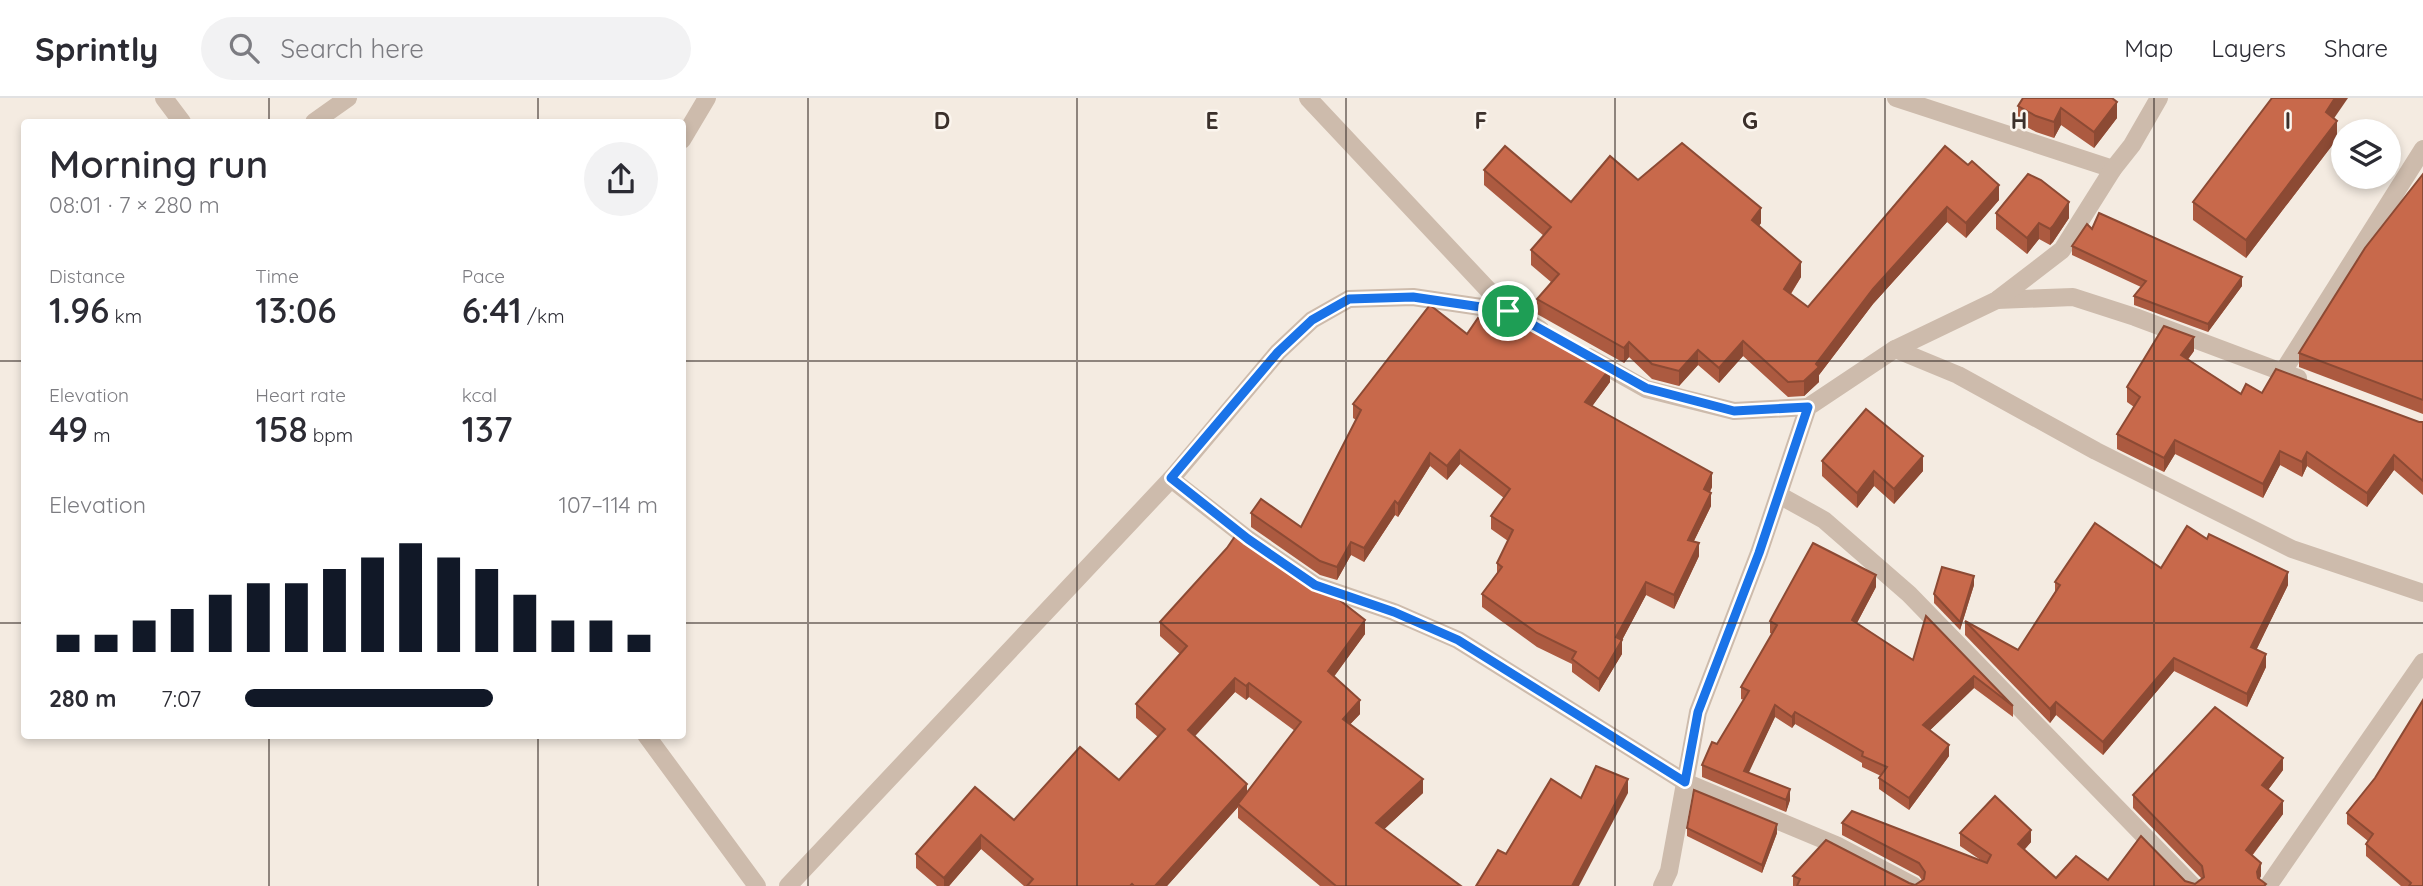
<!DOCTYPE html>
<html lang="en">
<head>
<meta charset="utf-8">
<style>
  body { margin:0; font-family:Quicksand,sans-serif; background:#f2f2f3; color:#2b2b33; height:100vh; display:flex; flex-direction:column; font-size:26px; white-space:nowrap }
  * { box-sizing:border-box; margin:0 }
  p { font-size:23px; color:#7c7c81 }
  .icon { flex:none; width:38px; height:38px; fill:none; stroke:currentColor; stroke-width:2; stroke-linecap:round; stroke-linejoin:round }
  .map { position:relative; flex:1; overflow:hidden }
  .sheet { position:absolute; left:21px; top:21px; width:665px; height:620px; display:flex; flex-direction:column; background:#fff; border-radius:7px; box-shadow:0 4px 10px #0003 }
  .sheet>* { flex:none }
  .buttons { position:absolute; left:2331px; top:21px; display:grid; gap:14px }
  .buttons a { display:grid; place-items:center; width:70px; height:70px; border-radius:50%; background:#fff; box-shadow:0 4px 10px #0003; font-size:35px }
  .pin { position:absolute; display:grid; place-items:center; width:60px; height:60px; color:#fff; margin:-30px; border:4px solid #fff; border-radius:50%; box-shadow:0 2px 7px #0007 }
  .round { display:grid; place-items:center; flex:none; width:74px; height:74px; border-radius:37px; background:#f2f2f3 }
  .head { display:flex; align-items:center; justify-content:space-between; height:119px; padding:0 28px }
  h1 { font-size:38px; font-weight:600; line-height:52px }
  .stats { display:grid; grid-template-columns:repeat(3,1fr); gap:10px; height:119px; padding:7px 28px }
  .stats div { display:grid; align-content:center }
  .stats b { font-size:35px; font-weight:600 }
  .stats small { font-size:19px; font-weight:400 }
  .stats p { font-size:19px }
  .chart { height:196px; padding:14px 28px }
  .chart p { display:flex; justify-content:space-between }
  .chart svg { width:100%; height:126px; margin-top:7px; stroke:#111827; stroke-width:6 }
  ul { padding:0 28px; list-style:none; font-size:23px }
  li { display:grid; grid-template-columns:112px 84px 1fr; align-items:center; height:52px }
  li i { height:18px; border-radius:9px; background:#111827 }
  header { display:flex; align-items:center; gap:42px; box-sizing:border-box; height:98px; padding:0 35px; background:#fff; border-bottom:2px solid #e1e1e2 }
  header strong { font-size:33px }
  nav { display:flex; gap:38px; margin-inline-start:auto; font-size:24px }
  .search { width:490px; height:63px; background:#f2f2f3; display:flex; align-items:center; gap:18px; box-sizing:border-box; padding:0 24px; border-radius:38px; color:#7c7c81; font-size:26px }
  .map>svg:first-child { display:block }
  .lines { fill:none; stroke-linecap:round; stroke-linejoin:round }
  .minor { stroke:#cdbbac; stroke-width:18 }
  .tertiary { stroke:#cdbbac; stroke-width:18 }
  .wall { fill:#ac5a40; fill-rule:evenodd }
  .shaded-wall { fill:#8c4a34 }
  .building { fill:#c8694b; stroke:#8c4a34; stroke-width:2 }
  .route-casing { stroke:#fff; stroke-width:14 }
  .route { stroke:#1a73e8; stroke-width:9 }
  .grid { fill:none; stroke:#3b302b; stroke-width:2; stroke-opacity:0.55 }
  .grid-label { font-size:23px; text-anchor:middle; font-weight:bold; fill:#3b302b; stroke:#fbf5ee; stroke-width:5; stroke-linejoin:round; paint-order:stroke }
</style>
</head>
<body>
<header>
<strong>Sprintly</strong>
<div class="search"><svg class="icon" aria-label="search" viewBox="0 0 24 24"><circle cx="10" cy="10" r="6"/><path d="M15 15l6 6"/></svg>Search here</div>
<nav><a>Map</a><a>Layers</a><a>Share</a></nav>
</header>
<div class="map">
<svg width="2423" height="788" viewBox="0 0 2423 788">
  <rect width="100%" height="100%" fill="#f4ebe1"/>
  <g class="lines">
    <g class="minor">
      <polyline points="1308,0 1508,213 1540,231"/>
      <polyline points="1896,0 2113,71"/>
      <polyline points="314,24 348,0"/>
      <polyline points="682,42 707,0"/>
      <polyline points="1997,202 2073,199 2135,219 2298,280"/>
      <polyline points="1895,251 1958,277 2096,353 2292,451 2423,495"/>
      <polyline points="1589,259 1646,291 1734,313 1808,309"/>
      <polyline points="2282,275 2423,51"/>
      <polyline points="1171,381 1248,441 1315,487 1394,514 1458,542 1685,684 1836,747 1914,788"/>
      <polyline points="1779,397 1824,422 1909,496 2193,788"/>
      <polyline points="788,788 1171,381 1278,254 1312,222 1349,201 1413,199 1508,213"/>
      <polyline points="1662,788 1669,773 1698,614 1759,455 1808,309 1895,251 1997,202 2062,152 2113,71 2132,47 2159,0"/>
      <polyline points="2268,788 2423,564"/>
    </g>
    <g class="tertiary">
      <polyline points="164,0 182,24"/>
      <polyline points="646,637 757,788"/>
    </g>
  </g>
  <g class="wall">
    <polygon points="2023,0 2117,20 2094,50 2061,27 2054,40 2036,34 2018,24 2018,8"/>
    <polygon points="2334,20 2337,41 2246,160 2193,122 2193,104"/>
    <polygon points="1945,48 1999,102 1966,140 1947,124 1873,206 1819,277 1819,284 1804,298 1788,299 1743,258 1719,285 1698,267 1679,288 1652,281 1629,259 1624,265 1537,216 1537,201 1551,184 1531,167 1531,152 1544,138 1484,87 1484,72 1571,104 1638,82 1761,125 1759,128 1801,179 1791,196 1808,209"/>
    <polygon points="2423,76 2423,316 2299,269 2299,255"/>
    <polygon points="1996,115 2069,120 2053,144 2050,147 2039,141 2027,156 1996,131"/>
    <polygon points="2092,131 2242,188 2208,234 2134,207 2134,198 2141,189 2072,157 2072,148"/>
    <polygon points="1467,236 1505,240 1610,284 1592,308 1712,389 1710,394 1711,408 1694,443 1699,458 1674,511 1646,497 1622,542 1622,556 1599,594 1572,574 1572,566 1537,549 1482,509 1482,496 1497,475 1497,465 1508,443 1491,431 1491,418 1504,400 1460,366 1447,382 1430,368 1398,419 1395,417 1364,464 1351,457 1337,482 1320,477 1251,429 1251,415 1301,429 1356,322 1353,320 1353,306"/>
    <polygon points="2194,253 2188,261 2241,296 2262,295 2419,324 2423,324 2423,397 2394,372 2367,409 2307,368 2302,379 2280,367 2263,400 2175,356 2164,374 2117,351 2117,336 2134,309 2127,304 2127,289"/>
    <polygon points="1822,363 1923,373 1894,406 1874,388 1857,410 1822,378"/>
    <polygon points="2207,441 2288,487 2256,552 2266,569 2247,609 2174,573 2103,657 2056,617 2050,625 1965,537 1965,523 2018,552 2055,494 2055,484 2161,470"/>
    <path d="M1309,483L1336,500L1365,536L1334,578L1360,616L1350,626L1423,695L1384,731L1461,788H1320L1238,720V709L1167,788H1024L981,751L949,788H937L916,770V756L1014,722L1119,682L1158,639L1136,620V606L1180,556L1160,538V524ZM1235,594L1246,602L1249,599L1295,633L1247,695L1194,638Z"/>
    <polygon points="1974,487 1960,532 1934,505 1934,496"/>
    <polygon points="1876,489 1857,525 1913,562 1926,518 2013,608 2013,619 1974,590 1930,632 1949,658 1909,712 1879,691 1879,680 1881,678 1862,669 1862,665 1795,626 1792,630 1775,619 1748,675 1790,702 1786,714 1702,679 1702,667 1717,646 1744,602 1741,601 1741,589 1772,536 1770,535 1770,523"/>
    <polygon points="2283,672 2268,692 2283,716 2252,758 2261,778 2259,781 2266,788 1793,788 1793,778 1915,787 1922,782 1919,778 1842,737 1842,725 1982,763 1960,748 1960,735 2031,744 2024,752 2056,780 2185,783 2195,786 2202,781 2133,710 2133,697"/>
    <polygon points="2375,680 2423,788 2401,788 2366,758 2366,746 2368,743 2347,726 2347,715"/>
    <polygon points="1687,730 1777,735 1762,775 1687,738"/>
  </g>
  <g class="shaded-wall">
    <polygon points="2335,0 2348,0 2326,32 2326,14"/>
    <polygon points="2117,4 2117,20 2094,50 2094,34"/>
    <polygon points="2061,10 2061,27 2054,40 2054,24"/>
    <polygon points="2337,23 2337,41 2246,160 2246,142"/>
    <polygon points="1999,87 1999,102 1966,140 1966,125"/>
    <polygon points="2069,104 2069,120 2053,144 2050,147 2050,131"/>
    <polygon points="1947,109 1947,124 1873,206 1819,277 1819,284 1804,298 1804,283 1873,191"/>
    <polygon points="1761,110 1761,125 1752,137 1752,122"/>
    <polygon points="2039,125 2039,141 2027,156 2027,140"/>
    <polygon points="1801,164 1801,179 1784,206 1784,191"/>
    <polygon points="2242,179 2242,188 2208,234 2208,226"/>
    <polygon points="2194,239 2194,253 2181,271 2181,257"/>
    <polygon points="1743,243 1743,258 1719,285 1719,270"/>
    <polygon points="1629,244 1629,259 1624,265 1624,250"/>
    <polygon points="1698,252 1698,267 1679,288 1679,273"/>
    <polygon points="1610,270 1610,284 1585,318 1585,304"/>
    <polygon points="2175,342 2175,356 2164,374 2164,360"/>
    <polygon points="1460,352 1460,366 1447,382 1447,368"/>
    <polygon points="2280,353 2280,367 2263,400 2263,386"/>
    <polygon points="2307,354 2307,368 2302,379 2302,364"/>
    <polygon points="1430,355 1430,368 1398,419 1398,406"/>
    <polygon points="2394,357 2394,372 2367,409 2367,395"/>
    <polygon points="1923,358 1923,373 1894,406 1894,391"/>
    <polygon points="1874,373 1874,388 1857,410 1857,395"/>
    <polygon points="1712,375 1712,389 1704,405 1704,391"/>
    <polygon points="1711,395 1711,408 1688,455 1688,442"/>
    <polygon points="1395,403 1395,417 1364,464 1364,450"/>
    <polygon points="1351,444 1351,457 1337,482 1337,469"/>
    <polygon points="1699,445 1699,458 1674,511 1674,497"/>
    <polygon points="2288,474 2288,487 2251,563 2251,549"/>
    <polygon points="1876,477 1876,489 1852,534 1852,522"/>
    <polygon points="1974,478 1974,487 1960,532 1960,524"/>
    <polygon points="1646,484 1646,497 1621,544 1622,542 1622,556 1599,594 1599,581 1616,539"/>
    <polygon points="1365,522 1365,536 1328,587 1328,573"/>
    <polygon points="2266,556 2266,569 2247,609 2247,596"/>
    <polygon points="2174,560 2174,573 2103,657 2103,644"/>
    <polygon points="1974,578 1974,590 1923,639 1923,627"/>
    <polygon points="1235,580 1235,594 1188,646 1188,632"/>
    <polygon points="1249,585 1249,599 1246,602 1246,588"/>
    <polygon points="1360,602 1360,616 1343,634 1343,621"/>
    <polygon points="2056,604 2056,617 2050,625 2050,611"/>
    <polygon points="1775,607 1775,619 1744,685 1744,673"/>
    <polygon points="1795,614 1795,626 1792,630 1792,619"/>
    <polygon points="1949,647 1949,658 1909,712 1909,700"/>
    <polygon points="2283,660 2283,672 2262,700 2262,687"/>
    <polygon points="1423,681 1423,695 1376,739 1376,725"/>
    <polygon points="1628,681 1628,695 1579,788 1572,788"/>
    <polygon points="1247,686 1247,700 1238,706 1238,709 1167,788 1155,788"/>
    <polygon points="1790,691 1790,702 1786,714 1786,702"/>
    <polygon points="2283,703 2283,716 2246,765 2246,752"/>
    <polygon points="1777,726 1777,735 1762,775 1762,767"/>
    <polygon points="2031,732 2031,744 2018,759 2018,746"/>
    <polygon points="981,737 981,751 949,788 944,788 944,780"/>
    <polygon points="2261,765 2261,778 2257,786 2257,774"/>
  </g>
  <g class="building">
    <polygon points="2023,0 2112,0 2117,4 2094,34 2061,10 2054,24 2036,18 2018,8"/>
    <polygon points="2272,0 2335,0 2326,14 2337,23 2246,142 2193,104"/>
    <polygon points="1682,45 1761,110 1752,122 1801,164 1784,191 1808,209 1945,48 1968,67 1972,63 1999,87 1966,125 1947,109 1873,191 1816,266 1819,269 1804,283 1788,284 1743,243 1719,270 1698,252 1679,273 1652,266 1629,244 1624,250 1537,201 1559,176 1531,152 1551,129 1484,72 1505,48 1571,104 1610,58 1638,82"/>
    <polygon points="2028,76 2041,82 2069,104 2053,128 2050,131 2039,125 2027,140 1996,115"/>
    <polygon points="2423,76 2423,302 2299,255 2365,150"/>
    <polygon points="2099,115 2242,179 2208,226 2134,198 2146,183 2072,148 2087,126 2092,131"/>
    <polygon points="1430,207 1467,236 1478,220 1505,240 1521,220 1610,270 1585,304 1712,375 1704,391 1711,395 1688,442 1699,445 1674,497 1646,484 1616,539 1622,542 1599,581 1572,561 1576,554 1537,535 1482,496 1502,469 1497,465 1513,432 1491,418 1510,391 1460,352 1447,368 1430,355 1398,406 1395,403 1364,450 1351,444 1337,469 1320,463 1251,415 1261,401 1301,429 1361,312 1353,306"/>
    <polygon points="2164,228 2194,239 2181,257 2241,296 2246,286 2262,295 2276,271 2419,324 2423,324 2423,383 2394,357 2367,395 2307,354 2302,364 2280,353 2263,386 2175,342 2164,360 2117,336 2140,299 2127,289"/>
    <polygon points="1866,311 1923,358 1894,391 1874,373 1857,395 1822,363"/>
    <polygon points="2095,425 2161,470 2187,428 2207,441 2209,436 2288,474 2251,549 2266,556 2247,596 2174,560 2103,644 2056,604 2050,611 1965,523 2018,552 2060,487 2055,484"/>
    <polygon points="1238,434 1309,483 1336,492 1333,497 1365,522 1328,573 1360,602 1343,621 1423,681 1376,725 1461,788 1336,788 1238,706 1301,624 1249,585 1246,588 1235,580 1188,632 1247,686 1155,788 1134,788 1132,786 1130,788 1027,788 1033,781 981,737 944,780 916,756 975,689 1014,722 1080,649 1119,682 1165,631 1136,606 1187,548 1160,524 1227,450"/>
    <polygon points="1813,445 1876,477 1852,522 1913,562 1926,518 2013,608 1974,578 1923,627 1949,647 1909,700 1879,680 1887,669 1862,658 1863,654 1795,614 1792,619 1775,607 1744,673 1790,691 1786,702 1702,667 1712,644 1717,646 1749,593 1741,589 1777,527 1770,523"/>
    <polygon points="1942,469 1974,478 1960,524 1934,496"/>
    <polygon points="2423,602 2423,788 2409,788 2411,785 2366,746 2373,736 2347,715 2375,680"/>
    <polygon points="2215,609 2283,660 2262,687 2283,703 2246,752 2261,765 2257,774 2258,780 2266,786 2264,788 1797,788 1800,781 1793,778 1826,742 1909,785 1915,787 1924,781 1925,774 1919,765 1842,725 1852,713 1987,765 1991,757 1960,735 1995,698 2031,732 2018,746 2056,780 2076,758 2108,782 2141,738 2185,783 2195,786 2204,779 2202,768 2133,697"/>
    <polygon points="1596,668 1628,681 1572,788 1476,788 1498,752 1506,756 1551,681 1581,700"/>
    <polygon points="1694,692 1777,726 1762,767 1687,730"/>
  </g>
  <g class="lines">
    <defs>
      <polygon id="route" points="1413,199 1508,213 1646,290 1734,313 1808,309 1759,455 1698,614 1685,684 1458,542 1394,514 1315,487 1248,441 1171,380 1278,254 1312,222 1349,201"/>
    </defs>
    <use href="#route" class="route-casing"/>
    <use href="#route" class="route"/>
  </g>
  <path class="grid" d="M269,0V24M538,0V24M808,0V788M1077,0V788M1346,0V788M1615,0V788M1885,0V788M2154,0V788M0,263H24M682,263H2423M0,525H24M682,525H2423M269,637V788M538,637V788"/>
  <g class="grid-label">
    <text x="942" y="31">D</text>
    <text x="1212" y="31">E</text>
    <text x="1481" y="31">F</text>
    <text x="1750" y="31">G</text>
    <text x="2019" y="31">H</text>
    <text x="2288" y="31">I</text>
  </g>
</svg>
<div class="buttons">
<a><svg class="icon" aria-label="layers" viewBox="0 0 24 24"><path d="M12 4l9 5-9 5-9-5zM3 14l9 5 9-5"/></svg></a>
</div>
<div class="pin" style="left:1508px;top:213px;background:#1e9e55"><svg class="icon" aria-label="arrive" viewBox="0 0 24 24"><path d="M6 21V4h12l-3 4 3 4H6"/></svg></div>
<section class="sheet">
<div class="head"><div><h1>Morning run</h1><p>08:01 · 7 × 280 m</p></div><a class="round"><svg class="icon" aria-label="share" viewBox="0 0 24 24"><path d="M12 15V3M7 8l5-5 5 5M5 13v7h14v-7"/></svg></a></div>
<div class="stats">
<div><p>Distance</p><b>1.96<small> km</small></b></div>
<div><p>Time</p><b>13:06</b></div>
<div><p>Pace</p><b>6:41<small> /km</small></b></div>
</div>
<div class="stats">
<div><p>Elevation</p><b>49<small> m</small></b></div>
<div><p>Heart rate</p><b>158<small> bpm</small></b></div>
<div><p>kcal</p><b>137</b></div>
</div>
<div class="chart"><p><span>Elevation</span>107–114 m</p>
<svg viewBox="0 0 160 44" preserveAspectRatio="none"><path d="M5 44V38M15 44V38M25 44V33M35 44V29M45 44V24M55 44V20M65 44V20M75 44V15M85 44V11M95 44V6M105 44V11M115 44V15M125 44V24M135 44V33M145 44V33M155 44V38"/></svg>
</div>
<ul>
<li><b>280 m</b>7:07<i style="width:60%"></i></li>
</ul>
</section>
</div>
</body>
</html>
